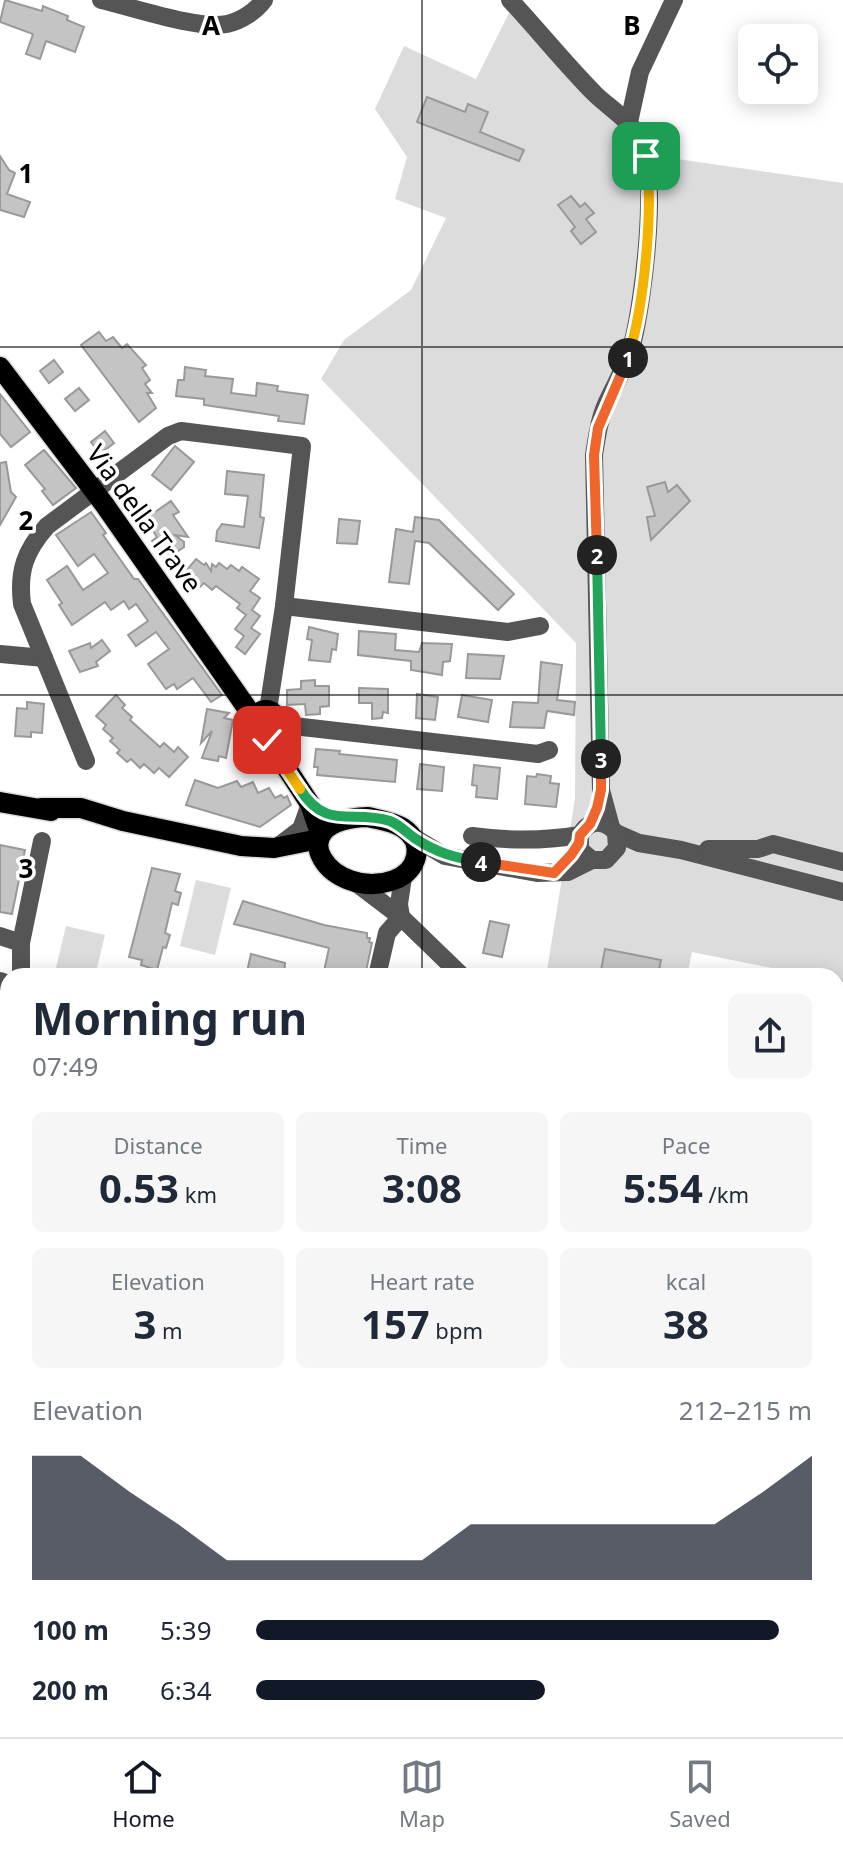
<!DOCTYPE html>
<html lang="en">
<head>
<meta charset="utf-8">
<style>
  body { margin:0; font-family:"Noto Sans",sans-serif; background:#f6f6f7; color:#1f2937; height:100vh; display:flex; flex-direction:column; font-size:30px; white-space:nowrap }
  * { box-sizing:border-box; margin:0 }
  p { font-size:26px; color:#747a83 }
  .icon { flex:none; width:44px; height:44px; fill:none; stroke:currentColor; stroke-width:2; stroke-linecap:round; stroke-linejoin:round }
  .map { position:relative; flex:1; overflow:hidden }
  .side { position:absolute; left:0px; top:968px; width:844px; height:770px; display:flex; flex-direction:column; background:#fff; border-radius:24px 24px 0 0; box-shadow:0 4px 20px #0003 }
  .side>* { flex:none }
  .controls { position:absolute; left:738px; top:24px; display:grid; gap:16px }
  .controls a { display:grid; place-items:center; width:80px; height:80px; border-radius:12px; background:#fff; box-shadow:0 4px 20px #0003; font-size:40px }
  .pin { position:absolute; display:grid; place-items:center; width:68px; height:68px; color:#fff; margin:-34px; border-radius:16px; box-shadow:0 4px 12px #0006 }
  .km { position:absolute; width:40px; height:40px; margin:-20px; border-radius:50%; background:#222; color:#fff; font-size:22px; line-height:40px; text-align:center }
  .round { display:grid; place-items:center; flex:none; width:84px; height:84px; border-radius:12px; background:#f6f6f7 }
  .overview { display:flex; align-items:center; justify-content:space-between; height:136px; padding:0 32px }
  h1 { font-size:44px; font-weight:700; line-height:60px }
  .metrics { display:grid; grid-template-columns:repeat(3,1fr); gap:12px; height:136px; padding:8px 32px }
  .metrics div { display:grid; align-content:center; border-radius:12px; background:#f6f6f7; text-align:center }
  .metrics b { font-size:40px; font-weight:700 }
  .metrics small { font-size:22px; font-weight:400 }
  .metrics p { font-size:22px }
  .chart { height:224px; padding:16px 32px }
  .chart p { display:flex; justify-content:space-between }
  .chart svg { width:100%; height:144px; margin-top:8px; fill:#111827; opacity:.7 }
  ul { padding:0 32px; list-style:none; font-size:26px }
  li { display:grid; grid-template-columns:128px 96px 1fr; align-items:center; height:60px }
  li i { height:20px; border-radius:10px; background:#111827 }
  .tab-bar { display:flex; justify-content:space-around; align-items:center; height:112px; border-top:2px solid #e0e1e3; background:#fff; font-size:22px; color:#747a83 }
  .tab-bar a { display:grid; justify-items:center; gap:4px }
  .tab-bar .current { color:#111827 }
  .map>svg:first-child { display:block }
  .green { fill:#dcdcdc }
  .building { fill:#c4c4c4; stroke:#999; stroke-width:2 }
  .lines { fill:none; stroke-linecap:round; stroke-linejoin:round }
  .major-casing { stroke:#dbdbdb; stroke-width:23 }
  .minor { stroke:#555; stroke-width:18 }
  .major { stroke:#000; stroke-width:20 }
  .split-1-casing { stroke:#fff; stroke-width:16 }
  .split-2-casing { stroke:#fff; stroke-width:16 }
  .split-3-casing { stroke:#fff; stroke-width:16 }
  .split-4-casing { stroke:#fff; stroke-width:16 }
  .split-5-casing { stroke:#fff; stroke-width:16 }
  .split-6-casing { stroke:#fff; stroke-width:16 }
  .split-1 { stroke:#f5b400; stroke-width:10 }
  .split-2 { stroke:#f0652b; stroke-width:10 }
  .split-3 { stroke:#22a559; stroke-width:10 }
  .split-4 { stroke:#f0652b; stroke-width:10 }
  .split-5 { stroke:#22a559; stroke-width:10 }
  .split-6 { stroke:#f5b400; stroke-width:10 }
  .grid { fill:none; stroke:#000; stroke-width:2; stroke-opacity:0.55 }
  .labels { text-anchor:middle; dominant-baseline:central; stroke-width:7; stroke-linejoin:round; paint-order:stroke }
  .street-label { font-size:26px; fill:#000; stroke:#fff }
  .grid-label { font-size:26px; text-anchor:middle; font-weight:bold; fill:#000; stroke:#fff; stroke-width:7; stroke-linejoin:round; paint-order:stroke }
</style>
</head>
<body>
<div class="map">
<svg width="843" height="1737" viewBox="0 0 843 1737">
  <rect width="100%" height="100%" fill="#fff"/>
  <g class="green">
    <polygon points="511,9 593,100 638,120 677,159 843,183 843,982 836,981 836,976 812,976 692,952 687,976 546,976 575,799 576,643 321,379 344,340 411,290 446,218 395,199 407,157 375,109 404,46 476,79"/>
    <polygon points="196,880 231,888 215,955 180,946"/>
    <polygon points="66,926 105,935 95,976 54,976"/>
    <polygon points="0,1455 8,1457 8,1511 2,1512 0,1508"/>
  </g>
  <g class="building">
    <polygon points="5,0 42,11 43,6 68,16 67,20 84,27 75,52 46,41 40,59 26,54 33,34 0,22"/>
    <polygon points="427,97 465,112 468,104 488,112 480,132 524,150 519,161 417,122"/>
    <polygon points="0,156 9,170 15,173 7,194 30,202 24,217 0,210"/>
    <polygon points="571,196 580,207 585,203 594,213 586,219 596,232 581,244 571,231 575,227 558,205"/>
    <polygon points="99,332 106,341 113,337 122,348 127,344 146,365 142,368 150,380 145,384 152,393 147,393 156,408 139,422 81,345"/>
    <polygon points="54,360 63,372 49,383 40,371"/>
    <polygon points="185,367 206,370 205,376 233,379 231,393 256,396 257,383 278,386 277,391 308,395 304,424 278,421 279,416 204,405 204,399 176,396 178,380 184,380"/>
    <polygon points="79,388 89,400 75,411 65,399"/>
    <polygon points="0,394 30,432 11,447 0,434"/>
    <polygon points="105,431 114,443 100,454 91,442"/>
    <polygon points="175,446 194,462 171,490 152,475"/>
    <polygon points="44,450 76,488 53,505 42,491 45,489 25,465"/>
    <polygon points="6,462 11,492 16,497 0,525 0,463"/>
    <polygon points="227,471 264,475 260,517 264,518 259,548 216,541 217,531 222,524 244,527 248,496 225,494"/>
    <polygon points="665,482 668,492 677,485 690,501 651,540 647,517 655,516 647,487"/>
    <polygon points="171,501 179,512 173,515 188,537 175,535 184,542 184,547 165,560 152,541 157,537 145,519"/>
    <polygon points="91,512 106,533 103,535 134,579 138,579 222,695 211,702 193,678 177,689 174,684 166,689 148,664 169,649 156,632 136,646 128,635 148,621 136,604 129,609 124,601 111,610 105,602 72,625 59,605 62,603 47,580 67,566 83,590 108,573 94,554 78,566 56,535"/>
    <polygon points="415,517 439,520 514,594 498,610 429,543 415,541 409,584 389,582 396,529 413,532"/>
    <polygon points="339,519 360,521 357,544 337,543"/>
    <polygon points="196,559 204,565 206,563 211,571 212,564 216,567 219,563 227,569 231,565 239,571 242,567 259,579 250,591 260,598 252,610 260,616 251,628 260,634 245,654 236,647 244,636 235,629 246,615 237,608 240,604 216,586 212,590 204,583 200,587 193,581 190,585 180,578"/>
    <polygon points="309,627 338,634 336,650 332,649 330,662 309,660 312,640 307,639"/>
    <polygon points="359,631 396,634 395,650 419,652 422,643 452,644 450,661 443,662 442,675 411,670 411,661 358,655"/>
    <polygon points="102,640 110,651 96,662 98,666 80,672 69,651 90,643 91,648"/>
    <polygon points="468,654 504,656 500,679 466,678"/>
    <polygon points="541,662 562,665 557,700 575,702 574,715 547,711 544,728 510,727 513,702 538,703"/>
    <polygon points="315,680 315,686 329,686 329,706 320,707 320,714 306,715 305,704 287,705 287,690 301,689 301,681"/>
    <polygon points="359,688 388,689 388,713 383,712 382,718 372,719 372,703 359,703"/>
    <polygon points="417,694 438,697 435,720 416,718"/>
    <polygon points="116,695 125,705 122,708 132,717 130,720 160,747 164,743 174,752 178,747 188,757 169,777 159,768 154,773 144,764 140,768 131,759 127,762 117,753 120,750 110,741 113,738 103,729 106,725 96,716"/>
    <polygon points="462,695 492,700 488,722 458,717"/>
    <polygon points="27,702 44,704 42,733 31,732 31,737 15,736 17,708 27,709"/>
    <polygon points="207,709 229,713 224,718 233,720 226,758 219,756 218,761 202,758 212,731 201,743"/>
    <polygon points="316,749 340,751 339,754 397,760 395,782 317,775 318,767 314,767"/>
    <polygon points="420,764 444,767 442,791 417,789"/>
    <polygon points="474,765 500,768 497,799 476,797 477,786 472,785"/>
    <polygon points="537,774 551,776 550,783 559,784 556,807 525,804 527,776 536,777"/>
    <polygon points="195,780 218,788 237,781 241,787 253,782 258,793 269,788 275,798 281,795 284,798 287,796 291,805 260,827 186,805"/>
    <polygon points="0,845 25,850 12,914 0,912"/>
    <polygon points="152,868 180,874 175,891 181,893 178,905 172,903 165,933 170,935 166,948 163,947 157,970 141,965 142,960 129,957"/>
    <polygon points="243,901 324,925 367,933 367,938 370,938 369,942 372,943 365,976 323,976 329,948 234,924"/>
    <polygon points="490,921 509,925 502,957 483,953"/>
    <polygon points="605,949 661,960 658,976 600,976"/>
    <polygon points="251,954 285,963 284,976 246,976"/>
  </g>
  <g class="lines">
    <defs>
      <g id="major">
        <polyline points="0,367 104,504 256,721"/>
        <circle cx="266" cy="720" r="10"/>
        <polyline points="261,729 310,804 320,833"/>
        <polyline points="0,802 51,811"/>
        <polyline points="41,808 81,808 123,821 241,846 274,848 319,839"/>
        <path d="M368,817C380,820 392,821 403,828C426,843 418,871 394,880C331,903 274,820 368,817Z"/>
      </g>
    </defs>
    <use href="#major" class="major-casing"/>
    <g class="minor">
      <path d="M101,0C132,7 198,30 227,24C241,21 256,11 264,0"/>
      <path d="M510,0C539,31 566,65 596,95C611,109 628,119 639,137C660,171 643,301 633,341C628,363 616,382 607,402C599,419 597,437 594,455L601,790L611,827"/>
      <polyline points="629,122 640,72 674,0"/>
      <polyline points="284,606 508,632 540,626"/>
      <polyline points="0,654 44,658"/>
      <polyline points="276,724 538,754 549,750"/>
      <path d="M86,761L22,604C18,571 25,551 47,526L168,436L181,431L302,446L284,606L268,710"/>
      <polyline points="616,833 639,843 681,850 843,892"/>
      <path d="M472,836C509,841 544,841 580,835C589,819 605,819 616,833L617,848L606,860H592L580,850V835"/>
      <polyline points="413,837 445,856 537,873 568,872 592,860"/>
      <polyline points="280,845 301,829 310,804"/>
      <polyline points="708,849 758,849 773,844 843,862"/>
      <polyline points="355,882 401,917 462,976"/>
      <polyline points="401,917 399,904 403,877"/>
      <polyline points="0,936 21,943"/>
      <polyline points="21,976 21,943 42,841"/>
      <polyline points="377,976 387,933 401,917"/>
      <polyline points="0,981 8,984"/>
      <polyline points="0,1021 8,1016"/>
      <polyline points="0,1106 8,1065"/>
      <polyline points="842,1192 843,1180"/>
      <polyline points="0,1251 8,1253"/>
      <polyline points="836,1288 843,1290"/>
      <polyline points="0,1296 8,1294"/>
      <polyline points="0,1395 8,1394"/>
      <polyline points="0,1438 8,1440"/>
      <polyline points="836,1502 843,1504"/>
      <polyline points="0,1592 8,1587"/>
      <polyline points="836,1614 843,1616"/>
      <polyline points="0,1639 8,1634"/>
      <polyline points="0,1667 8,1680"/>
      <polyline points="836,1724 843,1726"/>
      <polyline points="37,1730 42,1737"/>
      <polyline points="338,1730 361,1737"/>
      <polyline points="222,1737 225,1730"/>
      <polyline points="530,1737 532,1730"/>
      <polyline points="633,1737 635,1730"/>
      <polyline points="755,1737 757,1730"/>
    </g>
    <use href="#major" class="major"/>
  </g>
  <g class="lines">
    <defs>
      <path id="split-1" d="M628,358C644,307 654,208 646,156"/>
      <polyline id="split-2" points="597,555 594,455 598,428 628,358"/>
      <polyline id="split-3" points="597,555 601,759"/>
      <polyline id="split-4" points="481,862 554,873 571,855 579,843 580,835 590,824 597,808 601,790 601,759"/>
      <path id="split-5" d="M300,789C326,831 352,809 390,821C400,825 407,833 416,839C437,853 456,858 481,862"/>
      <polyline id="split-6" points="267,740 300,789"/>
    </defs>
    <use href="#split-1" class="split-1-casing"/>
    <use href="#split-2" class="split-2-casing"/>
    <use href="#split-3" class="split-3-casing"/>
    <use href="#split-4" class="split-4-casing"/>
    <use href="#split-5" class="split-5-casing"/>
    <use href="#split-6" class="split-6-casing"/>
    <use href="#split-1" class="split-1"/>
    <use href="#split-2" class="split-2"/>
    <use href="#split-3" class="split-3"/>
    <use href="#split-4" class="split-4"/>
    <use href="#split-5" class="split-5"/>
    <use href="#split-6" class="split-6"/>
  </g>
  <path class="grid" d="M422,0V976M0,347H843M0,695H843M0,1042H8M836,1042H843M0,1390H8M836,1390H843M422,1730V1737"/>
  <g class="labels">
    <g class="street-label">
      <text transform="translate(145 518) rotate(54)">Via della Trave</text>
    </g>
  </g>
  <g class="grid-label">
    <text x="211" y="35">A</text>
    <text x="632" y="35">B</text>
    <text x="26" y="183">1</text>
    <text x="26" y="530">2</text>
    <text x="26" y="878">3</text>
  </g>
</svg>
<div class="controls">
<a><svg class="icon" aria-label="locate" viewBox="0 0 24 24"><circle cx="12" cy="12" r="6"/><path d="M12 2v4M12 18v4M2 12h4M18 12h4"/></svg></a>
</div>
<div class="pin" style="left:646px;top:156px;background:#1e9e55"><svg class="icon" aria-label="arrive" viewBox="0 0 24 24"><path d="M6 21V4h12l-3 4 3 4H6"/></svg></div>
<div class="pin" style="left:267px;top:740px;background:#d93025"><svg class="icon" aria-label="check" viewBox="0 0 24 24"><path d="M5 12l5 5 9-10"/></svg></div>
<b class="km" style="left:628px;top:358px">1</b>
<b class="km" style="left:597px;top:555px">2</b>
<b class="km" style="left:601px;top:759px">3</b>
<b class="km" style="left:481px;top:862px">4</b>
<section class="side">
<div class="overview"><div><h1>Morning run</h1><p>07:49</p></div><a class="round"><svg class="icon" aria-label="share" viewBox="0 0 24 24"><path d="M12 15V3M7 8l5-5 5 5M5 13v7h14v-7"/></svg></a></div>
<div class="metrics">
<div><p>Distance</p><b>0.53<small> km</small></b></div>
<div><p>Time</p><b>3:08</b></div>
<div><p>Pace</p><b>5:54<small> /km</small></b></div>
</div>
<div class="metrics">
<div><p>Elevation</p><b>3<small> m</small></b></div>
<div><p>Heart rate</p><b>157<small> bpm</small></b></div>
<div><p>kcal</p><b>38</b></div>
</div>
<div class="chart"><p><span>Elevation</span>212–215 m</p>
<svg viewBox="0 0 160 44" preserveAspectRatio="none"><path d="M0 44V6L10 6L20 17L30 27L40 38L50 38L60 38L70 38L80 38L90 27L100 27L110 27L120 27L130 27L140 27L150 17L160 6V44z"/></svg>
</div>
<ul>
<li><b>100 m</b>5:39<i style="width:94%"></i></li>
<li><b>200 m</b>6:34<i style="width:52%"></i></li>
</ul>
</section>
</div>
<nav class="tab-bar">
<a class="current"><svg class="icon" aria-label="home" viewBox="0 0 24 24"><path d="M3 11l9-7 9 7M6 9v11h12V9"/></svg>Home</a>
<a><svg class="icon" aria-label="map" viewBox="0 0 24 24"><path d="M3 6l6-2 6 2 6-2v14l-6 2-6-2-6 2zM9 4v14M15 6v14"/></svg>Map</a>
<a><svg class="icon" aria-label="saved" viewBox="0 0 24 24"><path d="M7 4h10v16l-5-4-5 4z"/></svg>Saved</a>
</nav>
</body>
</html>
